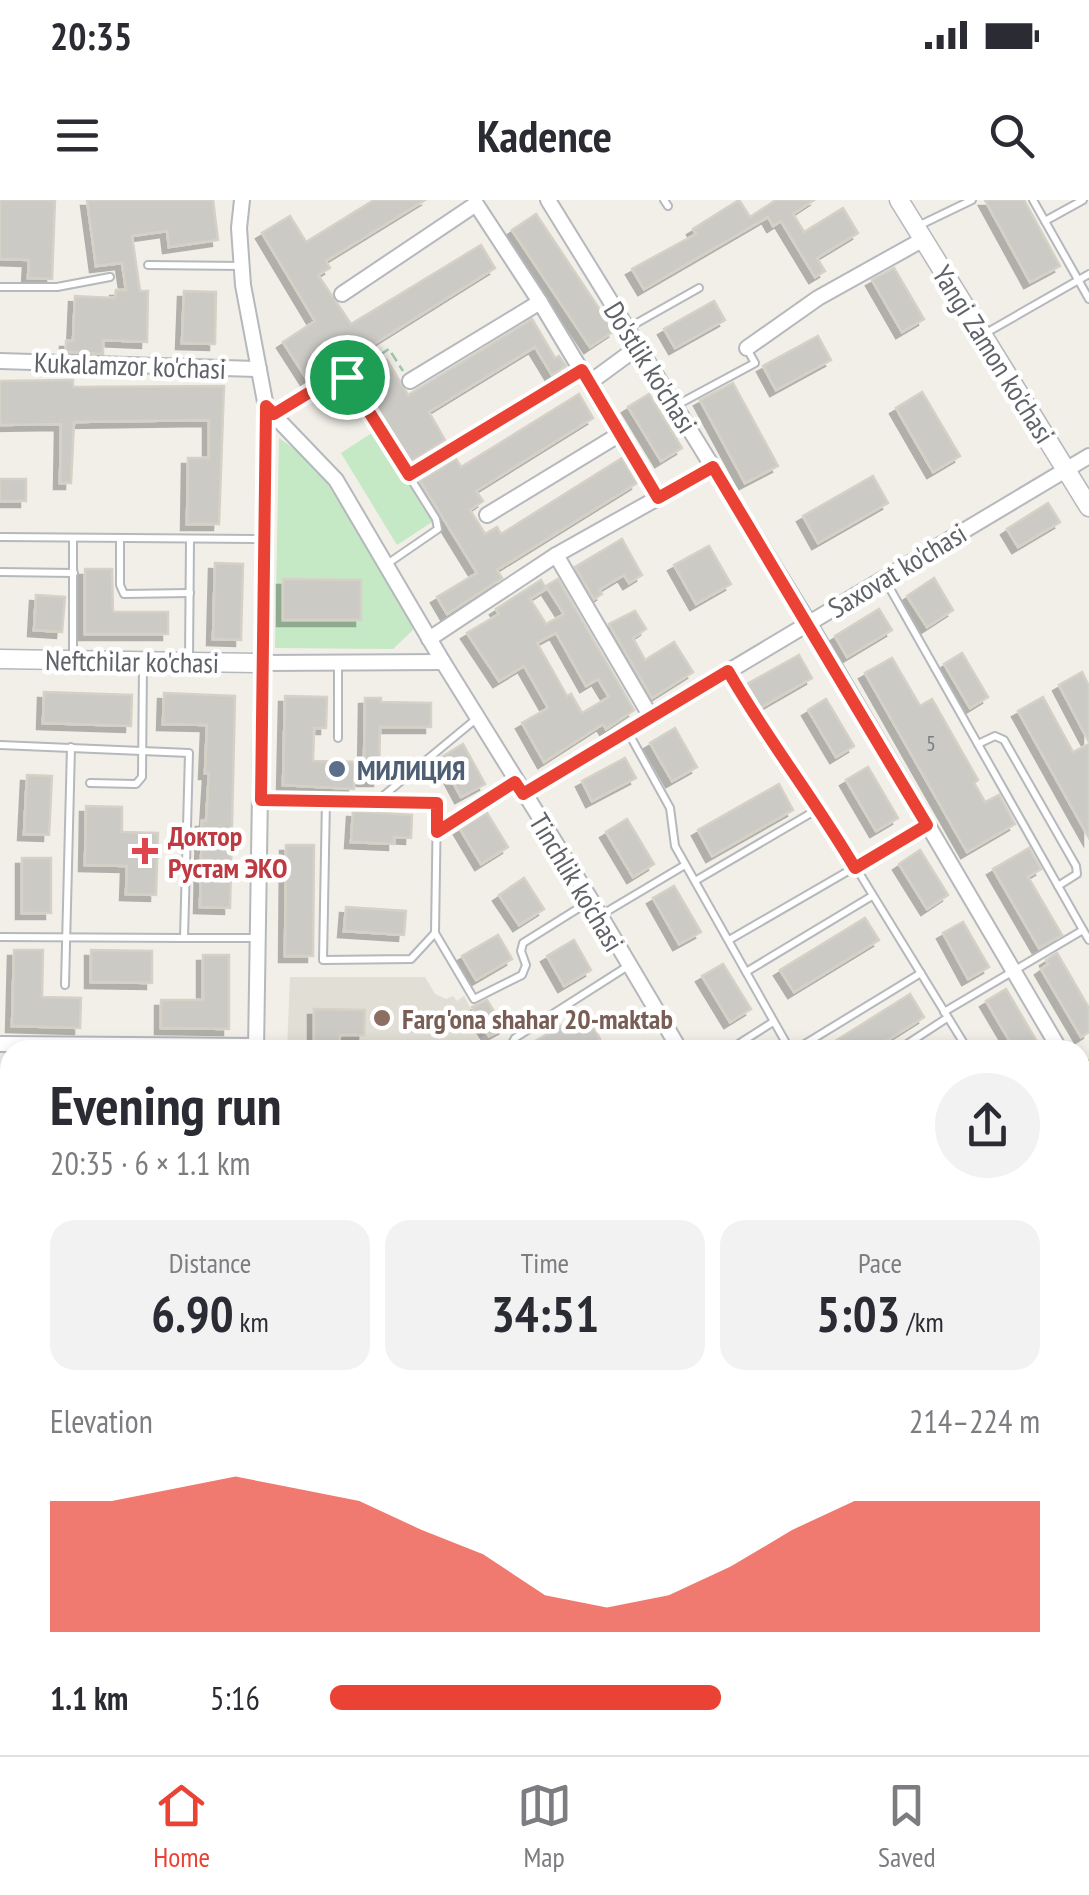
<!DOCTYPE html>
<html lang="en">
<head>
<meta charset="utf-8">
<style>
  body { margin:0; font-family:"PT Sans Narrow",sans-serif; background:#f2f2f3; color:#2b2b33; height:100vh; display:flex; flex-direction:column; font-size:38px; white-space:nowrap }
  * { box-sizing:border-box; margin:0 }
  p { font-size:32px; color:#7c7c81 }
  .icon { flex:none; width:55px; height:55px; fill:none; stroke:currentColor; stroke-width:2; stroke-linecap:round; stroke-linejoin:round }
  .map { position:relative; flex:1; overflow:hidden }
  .details { position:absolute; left:0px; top:840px; width:1090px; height:715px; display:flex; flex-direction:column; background:#fff; border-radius:30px 30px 0 0; box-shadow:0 5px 15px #0003 }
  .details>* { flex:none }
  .pin { position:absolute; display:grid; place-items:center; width:85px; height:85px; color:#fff; margin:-42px; border:5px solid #fff; border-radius:50%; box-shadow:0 2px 10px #0007 }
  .round { display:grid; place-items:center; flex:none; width:105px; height:105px; border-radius:52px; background:#f2f2f3 }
  .overview { display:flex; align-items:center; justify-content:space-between; height:170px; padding:0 50px }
  h1 { font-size:55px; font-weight:800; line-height:75px }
  .figures { display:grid; grid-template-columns:repeat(3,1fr); gap:15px; height:170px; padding:10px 50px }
  .figures div { display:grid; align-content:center; border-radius:25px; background:#f2f2f3; text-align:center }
  .figures b { font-size:50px; font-weight:800 }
  .figures small { font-size:28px; font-weight:400 }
  .figures p { font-size:28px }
  .chart { height:280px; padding:20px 50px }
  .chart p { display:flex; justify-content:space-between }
  .chart svg { width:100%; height:180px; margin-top:10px; fill:#ea4335; opacity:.7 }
  ul { padding:0 50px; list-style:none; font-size:32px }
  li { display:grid; grid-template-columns:160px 120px 1fr; align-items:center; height:75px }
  li i { height:25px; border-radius:12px; background:#ea4335 }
  .status { display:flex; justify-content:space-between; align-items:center; height:70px; padding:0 50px; background:#fff; direction:ltr }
  .status svg { height:28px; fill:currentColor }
  header { display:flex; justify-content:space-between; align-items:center; height:130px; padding:0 50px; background:#fff; font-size:45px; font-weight:800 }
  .menu { display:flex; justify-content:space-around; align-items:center; height:140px; border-top:2px solid #e1e1e2; background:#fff; font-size:28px; color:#7c7c81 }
  .menu a { display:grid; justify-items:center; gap:5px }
  .menu .active { color:#ea4335 }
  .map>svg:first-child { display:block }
  .education { fill:#e1ded6 }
  .green { fill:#c5e8c5 }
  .building { fill:#cccac5; stroke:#d6d1c6; stroke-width:2.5; fill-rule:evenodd; filter:url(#shadow) }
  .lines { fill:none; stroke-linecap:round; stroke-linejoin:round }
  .service-casing { stroke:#b5b8bc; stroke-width:10 }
  .minor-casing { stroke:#b5b8bc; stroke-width:18 }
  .tertiary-casing { stroke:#b5b8bc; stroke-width:21 }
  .primary-casing { stroke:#f2c960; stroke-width:26 }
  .path { stroke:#9cc7a9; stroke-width:2.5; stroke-dasharray:10 5; stroke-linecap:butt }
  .service { stroke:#fff; stroke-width:6 }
  .minor { stroke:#fff; stroke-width:14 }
  .tertiary { stroke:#fff; stroke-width:18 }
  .primary { stroke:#fff2af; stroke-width:22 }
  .route-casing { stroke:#fff; stroke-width:20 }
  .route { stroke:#ea4335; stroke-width:12 }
  .service-dot { fill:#5c6f8a; stroke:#fff; stroke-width:4 }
  .health-dot { fill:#e0444e; stroke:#fff; stroke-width:4 }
  .education-dot { fill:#8d6e63; stroke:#fff; stroke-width:4 }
  .labels { text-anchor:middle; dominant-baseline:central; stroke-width:9; stroke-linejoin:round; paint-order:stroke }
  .number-label { font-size:22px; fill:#7a7d7f }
  .street-label { font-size:28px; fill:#5f6368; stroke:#fff }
  .service-label { font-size:28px; font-weight:bold; fill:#4e5e75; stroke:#fff; text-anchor:start }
  .health-label { font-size:28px; font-weight:bold; fill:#be3a42; stroke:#fff; text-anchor:start }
  .education-label { font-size:28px; font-weight:bold; fill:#785e54; stroke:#fff; text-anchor:start }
</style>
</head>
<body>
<div class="status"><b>20:35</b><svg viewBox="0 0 49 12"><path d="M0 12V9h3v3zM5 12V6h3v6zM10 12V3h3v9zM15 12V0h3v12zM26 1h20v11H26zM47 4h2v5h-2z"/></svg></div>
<header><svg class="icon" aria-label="menu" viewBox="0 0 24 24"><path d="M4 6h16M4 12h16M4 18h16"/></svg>Kadence<svg class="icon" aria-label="search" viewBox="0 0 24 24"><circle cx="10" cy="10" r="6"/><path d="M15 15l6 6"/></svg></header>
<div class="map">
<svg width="1089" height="1555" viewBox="0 0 1089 1555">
  <defs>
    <filter id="shadow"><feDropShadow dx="-6" dy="6" stdDeviation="0" flood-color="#0004"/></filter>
  </defs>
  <rect width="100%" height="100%" fill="#f1efe8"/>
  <g class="education">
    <polygon points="290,777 425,777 435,794 446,799 453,796 457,801 464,796 485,835 463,850 287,850"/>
    <polygon points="1089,934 1089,1180 1080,1185 1080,939"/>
    <rect x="0" y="940" width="10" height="341"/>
  </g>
  <g class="green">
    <polygon points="375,231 432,322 397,345 341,253"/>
    <polygon points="279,238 335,278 420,423 393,449 275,448"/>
    <polygon points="268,1545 952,1545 940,1555 268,1555"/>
  </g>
  <g class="building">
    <polygon points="0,0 55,0 52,79 28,78 29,60 0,59"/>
    <polygon points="87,0 213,0 218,40 169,47 167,31 132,36 140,91 148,91 147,142 103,140 103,154 66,152 66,141 73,141 75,96 115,98 116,90 126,90 122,63 96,66"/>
    <polygon points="374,0 425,0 326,61 330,68 318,75 351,124 481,45 495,68 310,184 283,142 315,121 262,33 290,16 306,42"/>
    <polygon points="739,0 750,17 776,0 814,0 793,14 804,32 843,8 858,33 817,58 825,71 815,77 781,21 773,26 768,17 644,89 632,69 696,34 693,29"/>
    <polygon points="985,0 1024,0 1060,66 1030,82"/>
    <polygon points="536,14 614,131 590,147 512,30"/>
    <polygon points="894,68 924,119 902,132 872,80"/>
    <polygon points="184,91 216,92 215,144 182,143"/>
    <polygon points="714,101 725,120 675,148 664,129"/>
    <polygon points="532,119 555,158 559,156 566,166 552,175 535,147 429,212 445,240 409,263 356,178 387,160 408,195"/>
    <polygon points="818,136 831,160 776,190 763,166"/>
    <polygon points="73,180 73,187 224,186 219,324 187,324 188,258 209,258 209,220 74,222 71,283 60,283 61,224 0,225 0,181"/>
    <polygon points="733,183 778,266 745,283 700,200"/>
    <polygon points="922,192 960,256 933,272 896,208"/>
    <polygon points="579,194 593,218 476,291 483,301 470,310 485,334 497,327 501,334 622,258 637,283 497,370 502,378 447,414 437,397 477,373 420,281 456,259 461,267"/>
    <polygon points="649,194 682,248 661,261 628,207"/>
    <polygon points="873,276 888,303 818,343 803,316"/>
    <rect x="0" y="279" width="26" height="22"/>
    <polygon points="1048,303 1060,322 1018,347 1007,329"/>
    <polygon points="622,339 642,375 629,383 624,375 599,390 602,394 594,399 575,367"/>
    <polygon points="709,346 731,384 696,404 674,365"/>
    <polygon points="215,363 243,364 241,440 213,439"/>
    <polygon points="85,369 112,369 113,412 168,412 168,434 85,434"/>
    <polygon points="934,378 953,410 927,427 907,396"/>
    <polygon points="283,379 361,380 361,420 283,420"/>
    <path d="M558,379L634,510L606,529L603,524L544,562L522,523L548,508L524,466L499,481L467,433L499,414L496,409L541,380L546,389L530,399L546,424L564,414L546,386ZM556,433L586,486L598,479L609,497L582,513L571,494L567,496L537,443Z"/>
    <polygon points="36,395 65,397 62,432 34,430"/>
    <polygon points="879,409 892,430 847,457 835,436"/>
    <polygon points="635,411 646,429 633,438 645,460 674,442 693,472 652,498 609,424"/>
    <polygon points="962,453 988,497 970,508 944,464"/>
    <polygon points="799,455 812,478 760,508 747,484"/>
    <polygon points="892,458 920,506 932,499 978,580 974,583 985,602 999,595 1015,624 967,652 865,473"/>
    <polygon points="1082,472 1089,486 1089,542 1059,485"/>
    <polygon points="44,492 132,495 131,526 43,523"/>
    <polygon points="164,493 235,496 230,708 200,707 202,621 206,621 209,573 205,573 207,525 163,524"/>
    <polygon points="285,496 327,497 326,528 314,528 313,561 364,562 365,498 381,498 381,502 431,503 431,527 380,527 379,580 354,580 354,589 283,585"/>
    <polygon points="1043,497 1073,552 1089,544 1089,638 1018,511"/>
    <polygon points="826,499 854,546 836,557 808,510"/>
    <polygon points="675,528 697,567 672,581 650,543"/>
    <polygon points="463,544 485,584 461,597 440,558"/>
    <polygon points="625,558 636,578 592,601 582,581"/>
    <polygon points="868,567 898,618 876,631 846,580"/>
    <polygon points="27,575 52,576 49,635 24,634"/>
    <polygon points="779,584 793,610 712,656 698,630"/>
    <polygon points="86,606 122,607 122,632 158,633 156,695 126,694 127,666 85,665"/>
    <polygon points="353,611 412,615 411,638 394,637 394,644 351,642"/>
    <polygon points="487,613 508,647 481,664 460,629"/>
    <polygon points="627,619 654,664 633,677 606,632"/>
    <polygon points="286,645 314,645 313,756 285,756"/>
    <polygon points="1029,648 1041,669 1028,677 1062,735 1039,748 993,669"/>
    <polygon points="920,650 948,695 927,709 899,664"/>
    <rect x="22" y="658" width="29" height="55"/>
    <polygon points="524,678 544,709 519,725 499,695"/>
    <polygon points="674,686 701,732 679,744 653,698"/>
    <polygon points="346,707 406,711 404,735 344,731"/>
    <polygon points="865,718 879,740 794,792 780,770"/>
    <polygon points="963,722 989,767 968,779 943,733"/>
    <polygon points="498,735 512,759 476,780 462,756"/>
    <polygon points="574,740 591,770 564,786 547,756"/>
    <polygon points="14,750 43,750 42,797 81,798 80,828 12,826"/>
    <polygon points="91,750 152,751 152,783 91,782"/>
    <polygon points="1057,753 1089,808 1089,832 1081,837 1041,769 1048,764 1046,760"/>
    <polygon points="203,755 229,755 229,829 161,828 161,800 203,800"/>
    <polygon points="723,764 751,809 730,822 702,776"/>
    <polygon points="1006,789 1042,850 1015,850 986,801"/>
    <polygon points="910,794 924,817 872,850 821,850"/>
    <polygon points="487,800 504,828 489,836 472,807"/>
    <polygon points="314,809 365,810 364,835 340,835 339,850 314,850"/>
    <polygon points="585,812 600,839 581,850 537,850 532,843"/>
  </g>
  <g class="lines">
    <defs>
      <g id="service">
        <polyline points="664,0 668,6"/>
        <polyline points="1033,0 1089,99"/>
        <polyline points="1045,21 1083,0"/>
        <polyline points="916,27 972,0"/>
        <polyline points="148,65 242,66"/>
        <polyline points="0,87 57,87 110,77"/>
        <polyline points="628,128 699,88"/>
        <polyline points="986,133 1089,74"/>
        <polyline points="675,206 755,163 747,149"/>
        <polyline points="275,214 338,175 347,177 436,319 438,329 387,364"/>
        <polyline points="0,337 264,339"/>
        <polyline points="120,339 120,385 124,394 190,393"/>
        <polyline points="0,372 74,373"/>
        <polyline points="884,378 1083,730"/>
        <polyline points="73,456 73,338"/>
        <polyline points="189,459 190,340"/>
        <polyline points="728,472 761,529 831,627 968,850"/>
        <polyline points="628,532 670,608 675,646 790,850"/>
        <polyline points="338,538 338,464"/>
        <polyline points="978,544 995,536 1004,540 1076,666 1077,674 1058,686"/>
        <polyline points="0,545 189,553 184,738 0,737"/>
        <polyline points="90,583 136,584 142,577 143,462"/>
        <polyline points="326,599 323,760 411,759 435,733 437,603 377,601"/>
        <polyline points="261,601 377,601 476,519"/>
        <polyline points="437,632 514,582"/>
        <polyline points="695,681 818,609"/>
        <polyline points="601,715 685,665"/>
        <polyline points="435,733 474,799 522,775 526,765 521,751 523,743 590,701"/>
        <polyline points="184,738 258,738"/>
        <polyline points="729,740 926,626"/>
        <polyline points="746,772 872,696"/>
        <polyline points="65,785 71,547"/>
        <polyline points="944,812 1083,730 1089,740"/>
        <polyline points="512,850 510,847 515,838 628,766"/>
        <polyline points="729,850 773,822"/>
        <polyline points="795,850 921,773"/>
        <polyline points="898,850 947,818"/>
        <polyline points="1080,927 1089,922"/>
        <polyline points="1080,1051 1089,1046"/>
        <polyline points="1080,1168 1089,1162"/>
        <polyline points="733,1545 735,1555"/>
        <polyline points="742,1555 766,1545"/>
        <polyline points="869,1555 881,1545"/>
      </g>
      <g id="minor">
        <polyline points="242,0 239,28 243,85 266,207 256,850"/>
        <polyline points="548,0 809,423 1060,850"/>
        <polyline points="342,94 476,4 540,102 658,298"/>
        <polyline points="747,148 818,98 922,40"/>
        <polyline points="0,161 259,169"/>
        <polyline points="410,181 540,102"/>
        <polyline points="589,183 638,147"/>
        <polyline points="266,207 336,280 443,462 591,700 680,850"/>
        <polyline points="409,275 582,169"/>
        <polyline points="487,315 620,234"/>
        <polyline points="429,439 556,355"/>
        <polyline points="264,463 443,462"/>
        <polyline points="651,517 556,355 713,267"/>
        <polyline points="523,594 1089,256"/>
        <polyline points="0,844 256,846"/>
        <polyline points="0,932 10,932"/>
        <polyline points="0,1292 10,1292"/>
        <polyline points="0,1448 10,1449"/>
        <polyline points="1080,1482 1089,1471"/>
        <polyline points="0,1545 164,1549"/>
        <polyline points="1020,1555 1028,1545"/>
      </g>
      <g id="tertiary">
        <polyline points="899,0 1089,307"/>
        <polyline points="0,459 264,463"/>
        <polyline points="0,1376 10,1376"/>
      </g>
      <g id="primary">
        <polyline points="1080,877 1089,872"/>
        <polyline points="233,1555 233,1545"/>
        <polyline points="254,1555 255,1545"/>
      </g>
    </defs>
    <use href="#service" class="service-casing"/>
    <use href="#minor" class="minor-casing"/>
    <use href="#tertiary" class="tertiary-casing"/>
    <use href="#primary" class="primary-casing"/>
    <polyline class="path" points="355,171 389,149 403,171"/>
    <use href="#service" class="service"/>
    <use href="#minor" class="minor"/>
    <use href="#tertiary" class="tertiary"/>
    <use href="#primary" class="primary"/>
  </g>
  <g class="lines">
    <defs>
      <path id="route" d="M582,170L658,298L713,267L927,625L855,668C815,600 767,539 728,471L523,594L515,582L437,632V603L261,600L266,206L274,214L338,175L347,177L409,275Z"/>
    </defs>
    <use href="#route" class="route-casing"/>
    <use href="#route" class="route"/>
  </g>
  <circle class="service-dot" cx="337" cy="569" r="10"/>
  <path class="health-dot" d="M140 636h10v10h10v10h-10v10h-10v-10h-10v-10h10z"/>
  <circle class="education-dot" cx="382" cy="818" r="10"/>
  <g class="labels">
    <g class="number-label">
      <text x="931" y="543">5</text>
    </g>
    <g class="street-label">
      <text transform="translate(994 154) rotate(58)">Yangi Zamon ko'chasi</text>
      <text transform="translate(130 165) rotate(2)">Kukalamzor ko'chasi</text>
      <text transform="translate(651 167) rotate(58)">Do'stlik ko'chasi</text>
      <text transform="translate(897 370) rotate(-31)">Saxovat ko'chasi</text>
      <text transform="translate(132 461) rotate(1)">Neftchilar ko'chasi</text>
      <text transform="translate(577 682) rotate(59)">Tinchlik ko'chasi</text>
    </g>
    <g class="service-label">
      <text x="357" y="569">МИЛИЦИЯ</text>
    </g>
    <g class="health-label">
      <text x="168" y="635">Доктор<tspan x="168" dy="32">Рустам ЭКО</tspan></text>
    </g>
    <g class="education-label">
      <text x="402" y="818">Farg'ona shahar 20-maktab</text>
    </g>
  </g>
</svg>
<div class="pin" style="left:347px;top:177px;background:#1e9e55"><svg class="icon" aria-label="arrive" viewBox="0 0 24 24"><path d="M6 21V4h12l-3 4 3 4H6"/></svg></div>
<section class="details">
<div class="overview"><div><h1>Evening run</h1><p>20:35 · 6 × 1.1 km</p></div><a class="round"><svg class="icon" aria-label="share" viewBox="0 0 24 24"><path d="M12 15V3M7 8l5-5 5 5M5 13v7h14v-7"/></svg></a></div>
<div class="figures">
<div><p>Distance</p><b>6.90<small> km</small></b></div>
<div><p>Time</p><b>34:51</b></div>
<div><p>Pace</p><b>5:03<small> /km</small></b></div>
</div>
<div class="chart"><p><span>Elevation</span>214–224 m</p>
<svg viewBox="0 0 160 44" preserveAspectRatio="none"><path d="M0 44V12L10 12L20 9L30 6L40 9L50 12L60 19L70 25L80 35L90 38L100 35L110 28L120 19L130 12L140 12L150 12L160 12V44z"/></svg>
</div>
<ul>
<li><b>1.1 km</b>5:16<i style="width:55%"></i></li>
</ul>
</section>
</div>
<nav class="menu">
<a class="active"><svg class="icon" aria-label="home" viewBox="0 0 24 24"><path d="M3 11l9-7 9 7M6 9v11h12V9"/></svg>Home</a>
<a><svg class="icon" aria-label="map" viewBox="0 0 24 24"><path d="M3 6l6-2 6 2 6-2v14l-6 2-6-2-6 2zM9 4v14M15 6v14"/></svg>Map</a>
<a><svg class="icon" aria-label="saved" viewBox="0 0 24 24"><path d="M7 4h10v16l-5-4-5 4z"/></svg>Saved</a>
</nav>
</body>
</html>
